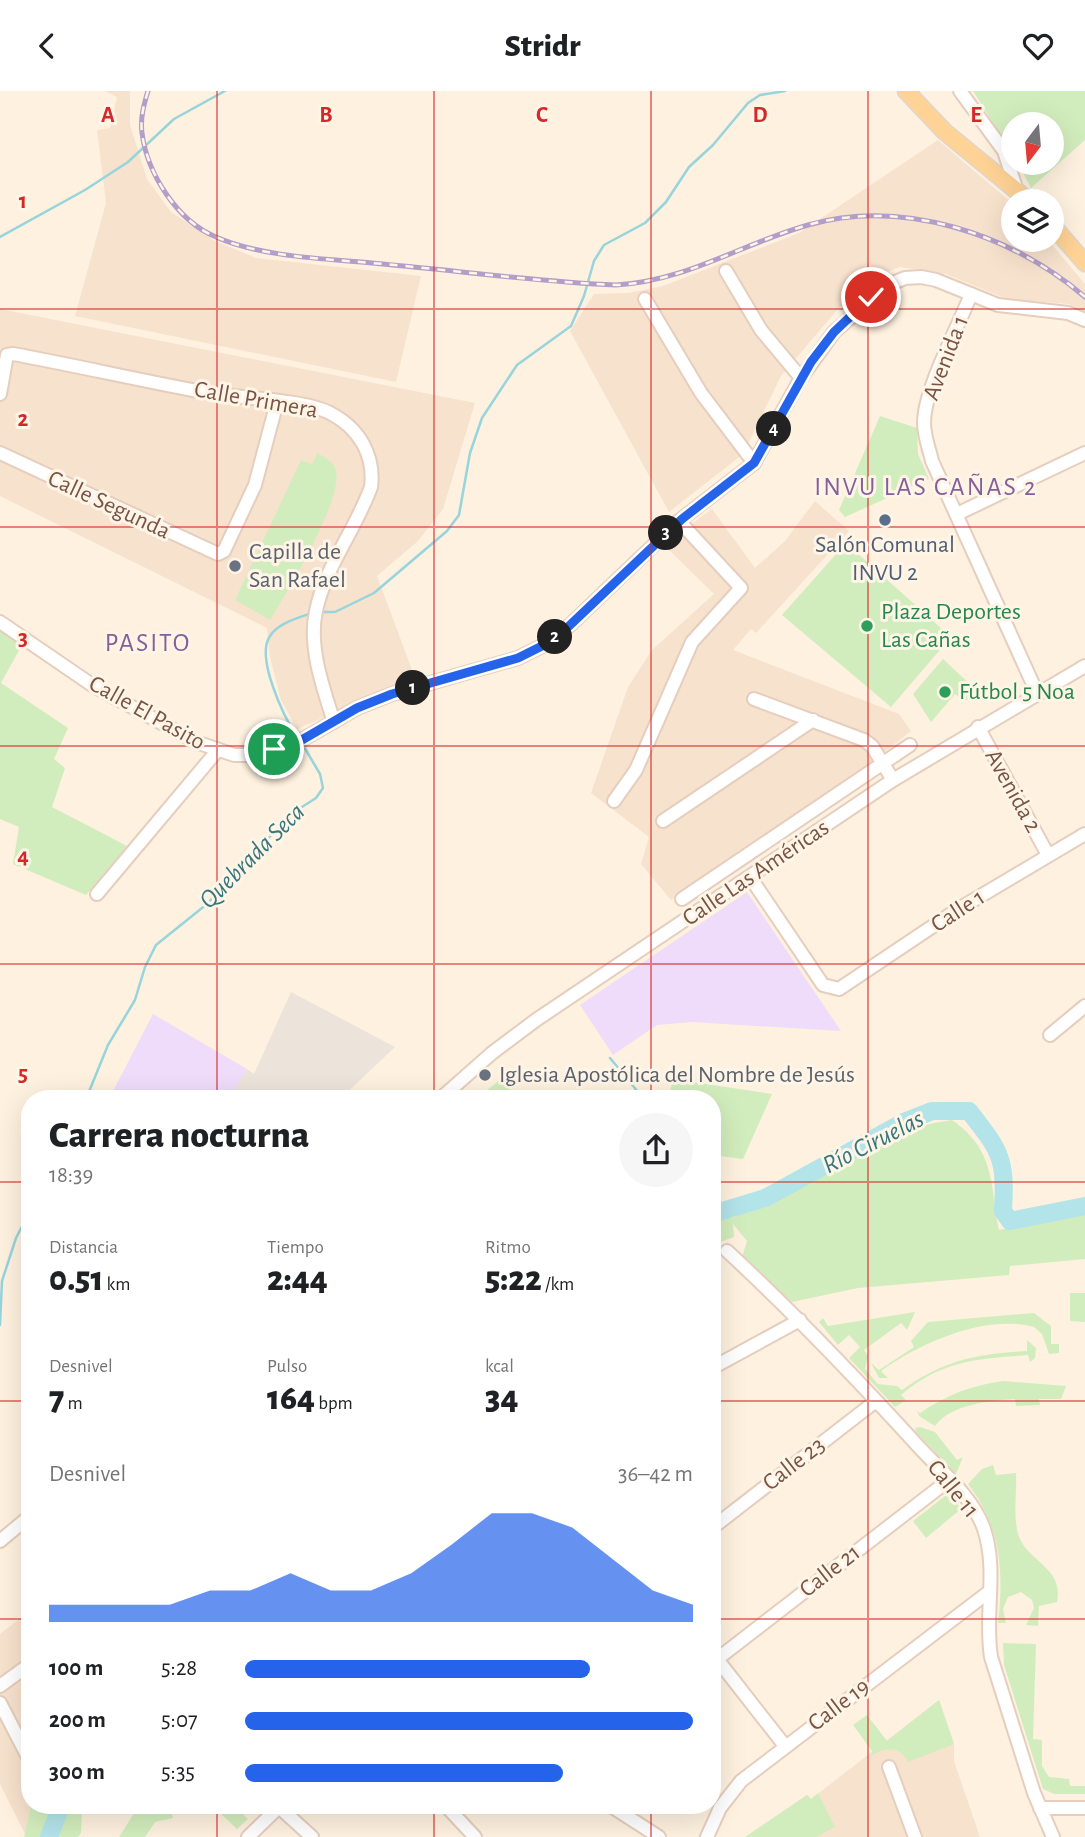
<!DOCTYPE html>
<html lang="es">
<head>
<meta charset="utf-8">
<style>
  body { margin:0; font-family:"Alegreya Sans",sans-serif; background:#f6f6f6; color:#202124; height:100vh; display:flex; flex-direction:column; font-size:26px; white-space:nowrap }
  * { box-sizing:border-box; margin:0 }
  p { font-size:23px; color:#757577 }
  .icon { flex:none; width:38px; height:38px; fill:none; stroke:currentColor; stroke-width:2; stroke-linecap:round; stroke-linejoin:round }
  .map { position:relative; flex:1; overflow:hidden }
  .details { position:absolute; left:21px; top:999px; width:700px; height:724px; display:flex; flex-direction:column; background:#fff; border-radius:28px; box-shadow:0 7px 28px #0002 }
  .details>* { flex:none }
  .needle { width:46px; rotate:196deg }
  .buttons { position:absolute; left:1001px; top:21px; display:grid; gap:14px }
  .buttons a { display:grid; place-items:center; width:63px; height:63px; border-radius:50%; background:#fff; box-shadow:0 7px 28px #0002; font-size:35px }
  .pin { position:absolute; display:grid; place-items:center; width:60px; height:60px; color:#fff; margin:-30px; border:4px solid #fff; border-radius:50%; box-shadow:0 2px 7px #0007 }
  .km { position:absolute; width:35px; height:35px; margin:-18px; border-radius:50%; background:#222; color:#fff; font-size:19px; line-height:35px; text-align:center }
  .round { display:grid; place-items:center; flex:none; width:74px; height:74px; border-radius:37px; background:#f6f6f6 }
  .head { display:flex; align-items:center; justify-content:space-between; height:119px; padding:0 28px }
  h1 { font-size:38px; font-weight:800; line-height:52px }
  .stats { display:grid; grid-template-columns:repeat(3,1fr); gap:10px; height:119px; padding:7px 28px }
  .stats div { display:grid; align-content:center }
  .stats b { font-size:35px; font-weight:800 }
  .stats small { font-size:19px; font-weight:400 }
  .stats p { font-size:19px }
  .chart { height:196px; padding:14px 28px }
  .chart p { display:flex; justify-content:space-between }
  .chart svg { width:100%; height:126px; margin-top:7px; fill:#2563eb; opacity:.7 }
  ul { padding:0 28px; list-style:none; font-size:23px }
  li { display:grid; grid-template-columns:112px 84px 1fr; align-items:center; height:52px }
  li i { height:18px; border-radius:9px; background:#2563eb }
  header { display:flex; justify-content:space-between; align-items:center; height:91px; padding:0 28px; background:#fff; font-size:32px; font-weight:800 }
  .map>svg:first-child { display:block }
  .residential { fill:#f7e2cd }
  .industrial { fill:#ece3db }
  .education { fill:#eedcfa }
  .green { fill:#d2edbd }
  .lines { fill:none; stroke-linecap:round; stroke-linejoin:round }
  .stream { stroke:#97d4dc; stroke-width:2.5 }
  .river { stroke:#b2e4e9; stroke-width:18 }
  .minor-casing { stroke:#e5cebd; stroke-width:16 }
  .major-casing { stroke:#ded6d2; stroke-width:19 }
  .minor { stroke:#fff; stroke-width:12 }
  .major { stroke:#ffd395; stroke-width:16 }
  .rail-casing { stroke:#b29ec8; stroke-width:5 }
  .rail { stroke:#fff5e7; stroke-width:2.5; stroke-dasharray:8; stroke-linecap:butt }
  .route-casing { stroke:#fff; stroke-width:14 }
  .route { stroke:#2563eb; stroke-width:9 }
  .grid { fill:none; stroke:#d62828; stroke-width:2; stroke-opacity:0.55 }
  .service-dot { fill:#5c6f8a; stroke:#fff5e7; stroke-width:2.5 }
  .worship-dot { fill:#6b7280; stroke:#fff5e7; stroke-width:2.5 }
  .leisure-dot { fill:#2e9e5b; stroke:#fff5e7; stroke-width:2.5 }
  .labels { text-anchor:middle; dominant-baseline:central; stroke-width:6; stroke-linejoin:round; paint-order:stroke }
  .street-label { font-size:24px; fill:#775445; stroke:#fff5e7 }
  .service-label { font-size:24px; fill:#4e5e75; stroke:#fff5e7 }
  .worship-label { font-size:24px; fill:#5b616d; stroke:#fff5e7; text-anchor:start }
  .leisure-label { font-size:24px; fill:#27864d; stroke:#fff5e7; text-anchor:start }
  .neighbourhood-label { font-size:26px; letter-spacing:2px; fill:#845f9b; stroke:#fff5e7 }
  .water-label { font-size:26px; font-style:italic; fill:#37767e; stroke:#fff5e7 }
  .grid-label { font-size:23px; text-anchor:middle; font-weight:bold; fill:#d62828; stroke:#fff5e7; stroke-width:6; stroke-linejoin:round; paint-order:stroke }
</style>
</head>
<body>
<header><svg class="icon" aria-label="back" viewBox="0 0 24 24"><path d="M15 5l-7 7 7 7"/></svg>Stridr<svg class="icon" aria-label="heart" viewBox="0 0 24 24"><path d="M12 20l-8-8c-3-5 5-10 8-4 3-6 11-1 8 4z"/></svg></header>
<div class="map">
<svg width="1085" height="1746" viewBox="0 0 1085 1746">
  <rect width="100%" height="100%" fill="#fef1df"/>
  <g class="residential">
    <polygon points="105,0 130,0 130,34 147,88 171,121 213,149 256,167 421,185 396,291 75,225 106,112 97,39 110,37 117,6"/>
    <polygon points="938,49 1013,113 1013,149 1048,149 1085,193 1085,221 1069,213 1007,208 946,183 900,176 874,186 837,219 781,285 743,363 669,421 570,240 594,203 628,202 663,195 799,142"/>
    <polygon points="0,218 475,312 443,418 418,450 377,485 415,587 297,638 281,609 270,566 267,537 0,405"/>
    <polygon points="815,410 849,440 756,542 751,538 733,559 899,623 911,640 837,698 671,809 641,773 649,746 591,702 628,596 652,559 714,503 664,454 712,418 755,477 785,450"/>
    <polygon points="30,1520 31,1719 26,1745 0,1693 0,1543"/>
    <polygon points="939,1609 954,1653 954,1670 980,1746 745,1746 807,1704 811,1708"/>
  </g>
  <polygon class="industrial" points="291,901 395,956 340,1008 243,1008 232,1001 247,978 254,983"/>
  <g class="education">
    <polygon points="747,801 841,940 691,931 657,934 613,964 580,914"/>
    <polygon points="153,923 247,978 233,1001 243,1008 109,1008"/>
  </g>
  <g class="green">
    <polygon points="973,0 1085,0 1085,49 1031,97 1018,72 1052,72 1052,33 1013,33 1013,64"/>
    <polygon points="880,325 917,337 918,363 929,388 845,426 839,419"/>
    <path d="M317,362C325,367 334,370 336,380C343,409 287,502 270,529L235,509L301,369L312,373Z"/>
    <polygon points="846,452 951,546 891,616 782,524"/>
    <polygon points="0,538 22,554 1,592 68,637 54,668 65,677 52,716 127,755 86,804 13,773 19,736 0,728"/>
    <polygon points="943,568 976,599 965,611 955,603 931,631 913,603"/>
    <polygon points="501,988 519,1008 476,1008"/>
    <polygon points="673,988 772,1003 743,1068 712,1064 712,1008 668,1008"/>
    <path d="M952,1029C995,1059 990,1091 999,1139L1085,1121V1168L1010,1175L1009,1184L858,1197L792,1211L742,1166L747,1150L733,1133L734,1146L712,1154V1116L731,1114L732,1127L929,1033Z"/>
    <polygon points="1070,1202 1085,1202 1085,1231 1070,1230"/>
    <path d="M915,1221L907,1239L901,1232L864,1259L868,1265L865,1278L878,1293L897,1295L902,1299C944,1269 977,1263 1027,1260V1249L1036,1257L1035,1267L1030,1271L1028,1264C978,1268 942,1269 901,1304L906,1309L895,1316L849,1267L860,1256L849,1244L838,1254L819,1231L823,1227L828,1235Z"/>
    <path d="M1034,1222L1051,1235V1253H1059V1262L1049,1263L1042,1243L1034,1236C985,1223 920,1252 881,1280L888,1287H879L871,1272L879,1279L914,1256L911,1250L928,1231Z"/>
    <path d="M1004,1290L1066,1295L1061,1308H1039L1040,1314L1016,1315L1015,1308C990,1310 951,1313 935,1335L919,1325L917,1320L920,1322C947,1304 971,1294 1004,1290Z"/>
    <polygon points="920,1336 935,1341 957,1369 963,1366 956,1383 916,1341 915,1337"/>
    <path d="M993,1374L996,1384L1016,1382C1017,1401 1013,1425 1018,1443C1027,1472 1064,1475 1057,1511L1039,1515L1038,1535L1026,1534L1034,1517L1032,1509L1021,1501L1008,1506L1003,1518L1006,1532H998C1004,1480 1001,1436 968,1393L982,1378Z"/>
    <polygon points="945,1405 952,1406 961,1418 926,1447 913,1430"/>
    <polygon points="1003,1552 1036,1553 1033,1648 1042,1649 1042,1675 1049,1686 1069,1688 1070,1695 1085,1695 1085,1703 1054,1703 1043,1698 1004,1574"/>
    <path d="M939,1609L954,1653L908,1671C900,1654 884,1656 871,1665L872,1660L853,1634L867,1624L887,1650Z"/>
    <polygon points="818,1702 835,1736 816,1746 745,1746 807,1704 811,1708"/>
    <polygon points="31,1715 82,1715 81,1742 78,1746 24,1746"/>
    <polygon points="132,1715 170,1715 173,1727 155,1731 145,1746 119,1746 133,1724"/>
    <polygon points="213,1715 234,1715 248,1728 237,1738"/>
  </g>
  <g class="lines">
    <g class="stream">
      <polyline points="0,146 85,99 128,71 174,28 225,0"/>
      <polyline points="319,521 335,521 374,502 447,440 459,424 470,362 482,327 517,274 571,235 584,205 594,170 604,154 645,132 666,111 689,76 713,54 748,12 760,4 785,0"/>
      <path d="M297,646C284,626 255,566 270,545C278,532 298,527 312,522"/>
      <polyline points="610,967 638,1001 644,1003"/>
      <polyline points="86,1008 108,954 135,909 145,876 156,854 207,813 291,723 316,707 323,697 320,683 303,654"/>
      <polyline points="0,1234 2,1190 16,1147 30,1120"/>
    </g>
    <g class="river">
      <path d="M712,1123L765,1107L904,1031L932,1020H969C1001,1061 1006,1067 1003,1120L1010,1130L1085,1115"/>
      <polyline points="49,1746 61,1715"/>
    </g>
    <defs>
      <g id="minor">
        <polyline points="960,0 1004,60 1017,100"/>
        <polyline points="726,180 761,239 801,287"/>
        <path d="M971,203C958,237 924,298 924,332C924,345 929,357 932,370L1037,602"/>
        <polyline points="645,208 701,302 754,372"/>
        <path d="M0,303L7,264L13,263C78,275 143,290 208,302C239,307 306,309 330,322C359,337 375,364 371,396C356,438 325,476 316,520C308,555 323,597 334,631"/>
        <polyline points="0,362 218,463 224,460 255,394 277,311"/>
        <polyline points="957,423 1085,362"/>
        <polyline points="0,531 92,594 196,651 234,664 251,664 274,658 300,650 357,617 392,603 518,567 544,554 569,535 679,430 754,372 801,287 834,241 888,194 905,187 921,186 936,189 998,214 1068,222 1085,229"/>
        <polyline points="754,608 864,649 872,655 893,689"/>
        <polyline points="978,636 1048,764"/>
        <polyline points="614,710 636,679 692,551 741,497 679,430"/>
        <polyline points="663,730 813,629"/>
        <polyline points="750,786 823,894 839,898 957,819 1085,743"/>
        <polyline points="97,803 217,660"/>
        <polyline points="682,808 910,654"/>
        <polyline points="1050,944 1085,915"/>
        <polyline points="440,1008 492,962 536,929 893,689 1085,575"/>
        <path d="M727,1160C794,1222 856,1287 918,1355C940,1379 973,1406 984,1438C998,1480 984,1523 991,1566L1034,1702L1053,1746"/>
        <polyline points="712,1277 800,1229"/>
        <polyline points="712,1437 876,1310"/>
        <polyline points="0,1450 30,1425"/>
        <polyline points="713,1563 785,1655"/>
        <polyline points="712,1572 949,1389"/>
        <polyline points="0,1595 30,1573"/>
        <polyline points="0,1612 28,1666"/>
        <polyline points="889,1676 915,1746"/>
        <polyline points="446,1715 475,1746"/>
        <polyline points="611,1715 659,1746"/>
        <polyline points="279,1716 312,1746"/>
        <polyline points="1040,1717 1085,1717"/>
        <polyline points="248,1746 280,1715"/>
        <polyline points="707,1746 720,1717 741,1690 990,1500"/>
      </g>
      <g id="major">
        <polyline points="906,0 945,41 1029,110"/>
        <polyline points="1052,134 1085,172"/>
      </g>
    </defs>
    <use href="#minor" class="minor-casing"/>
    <use href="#major" class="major-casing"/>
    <use href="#minor" class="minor"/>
    <use href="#major" class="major"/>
    <defs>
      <path id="rail" d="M148,0C144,13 140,27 142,42C147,82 177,130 216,146C263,167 332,168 383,173C461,180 539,191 616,194C687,190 741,153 808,134C903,107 1011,143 1085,206"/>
    </defs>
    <use href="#rail" class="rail-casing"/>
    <use href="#rail" class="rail"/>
  </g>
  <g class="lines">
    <defs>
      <polyline id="route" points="274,658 300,650 357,617 392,603 518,567 544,554 569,535 682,428 754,372 811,271 834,241 871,206"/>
    </defs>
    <use href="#route" class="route-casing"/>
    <use href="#route" class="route"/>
  </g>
  <path class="grid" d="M217,0V1008M434,0V1008M651,0V1008M868,0V1746M0,218H1085M0,436H1085M0,655H1085M0,873H1085M0,1091H30M712,1091H1085M0,1310H30M712,1310H1085M0,1528H30M712,1528H1085M217,1715V1746M434,1715V1746M651,1715V1746"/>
  <circle class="service-dot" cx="885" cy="429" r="7"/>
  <g class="worship-dot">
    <circle cx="235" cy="475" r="7"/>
    <circle cx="485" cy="984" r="7"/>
  </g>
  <g class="leisure-dot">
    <circle cx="867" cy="535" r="7"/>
    <circle cx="945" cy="601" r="7"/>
  </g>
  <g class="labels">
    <g class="street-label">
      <text transform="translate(946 267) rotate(-69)">Avenida 1</text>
      <text transform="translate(256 309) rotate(10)">Calle Primera</text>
      <text transform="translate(109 414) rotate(25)">Calle Segunda</text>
      <text transform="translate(147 622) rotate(29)">Calle El Pasito</text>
      <text transform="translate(1013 700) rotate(61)">Avenida 2</text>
      <text transform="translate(756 782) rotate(-34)">Calle Las Américas</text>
      <text transform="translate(958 820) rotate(-33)">Calle 1</text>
      <text transform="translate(794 1373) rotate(-38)">Calle 23</text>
      <text transform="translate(953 1398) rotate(51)">Calle 11</text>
      <text transform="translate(830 1480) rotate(-38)">Calle 21</text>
      <text transform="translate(839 1614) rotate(-37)">Calle 19</text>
    </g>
    <g class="service-label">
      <text x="885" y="454">Salón Comunal<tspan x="885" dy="28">INVU 2</tspan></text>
    </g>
    <g class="worship-label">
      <text x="249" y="461">Capilla de<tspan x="249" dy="28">San Rafael</tspan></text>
      <text x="499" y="984">Iglesia Apostólica del Nombre de Jesús</text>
    </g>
    <g class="leisure-label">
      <text x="881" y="521">Plaza Deportes<tspan x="881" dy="28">Las Cañas</tspan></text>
      <text x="959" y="601">Fútbol 5 Noa</text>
    </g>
    <g class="neighbourhood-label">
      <text x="926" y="396">INVU LAS CAÑAS 2</text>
      <text x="148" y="552">PASITO</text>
    </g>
    <g class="water-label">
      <text transform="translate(252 765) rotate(-45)">Quebrada Seca</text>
      <text transform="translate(873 1051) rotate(-27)">Río Ciruelas</text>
    </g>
  </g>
  <g class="grid-label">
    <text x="108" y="31">A</text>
    <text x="326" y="31">B</text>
    <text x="542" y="31">C</text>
    <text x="760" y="31">D</text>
    <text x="976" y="31">E</text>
    <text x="23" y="117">1</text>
    <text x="23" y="335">2</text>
    <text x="23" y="554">3</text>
    <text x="23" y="772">4</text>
    <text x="23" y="990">5</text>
  </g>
</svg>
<div class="buttons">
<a><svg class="needle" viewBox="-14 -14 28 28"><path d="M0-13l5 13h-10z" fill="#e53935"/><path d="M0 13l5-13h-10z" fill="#757577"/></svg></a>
<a><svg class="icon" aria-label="layers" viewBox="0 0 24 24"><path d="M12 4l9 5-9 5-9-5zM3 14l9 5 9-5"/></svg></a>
</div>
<div class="pin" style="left:274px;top:658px;background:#1e9e55"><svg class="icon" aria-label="arrive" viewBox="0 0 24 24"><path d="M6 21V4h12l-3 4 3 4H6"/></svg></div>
<div class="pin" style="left:871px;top:206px;background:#d93025"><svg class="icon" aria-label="check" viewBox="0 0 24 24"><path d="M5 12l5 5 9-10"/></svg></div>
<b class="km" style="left:413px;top:597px">1</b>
<b class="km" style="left:555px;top:546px">2</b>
<b class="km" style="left:666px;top:442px">3</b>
<b class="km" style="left:774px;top:338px">4</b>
<section class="details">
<div class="head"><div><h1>Carrera nocturna</h1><p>18:39</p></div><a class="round"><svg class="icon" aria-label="share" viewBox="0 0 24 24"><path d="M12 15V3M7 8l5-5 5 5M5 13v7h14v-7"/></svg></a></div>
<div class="stats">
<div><p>Distancia</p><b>0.51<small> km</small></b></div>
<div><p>Tiempo</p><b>2:44</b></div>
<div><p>Ritmo</p><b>5:22<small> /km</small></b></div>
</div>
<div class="stats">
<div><p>Desnivel</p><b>7<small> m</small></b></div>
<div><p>Pulso</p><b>164<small> bpm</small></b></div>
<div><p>kcal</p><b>34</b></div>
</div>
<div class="chart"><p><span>Desnivel</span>36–42 m</p>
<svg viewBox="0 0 160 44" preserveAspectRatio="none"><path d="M0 44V38L10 38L20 38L30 38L40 33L50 33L60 27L70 33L80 33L90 27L100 17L110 6L120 6L130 11L140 22L150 33L160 38V44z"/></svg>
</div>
<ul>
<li><b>100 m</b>5:28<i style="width:77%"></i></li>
<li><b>200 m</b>5:07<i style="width:100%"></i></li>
<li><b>300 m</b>5:35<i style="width:71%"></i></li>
</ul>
</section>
</div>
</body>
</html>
